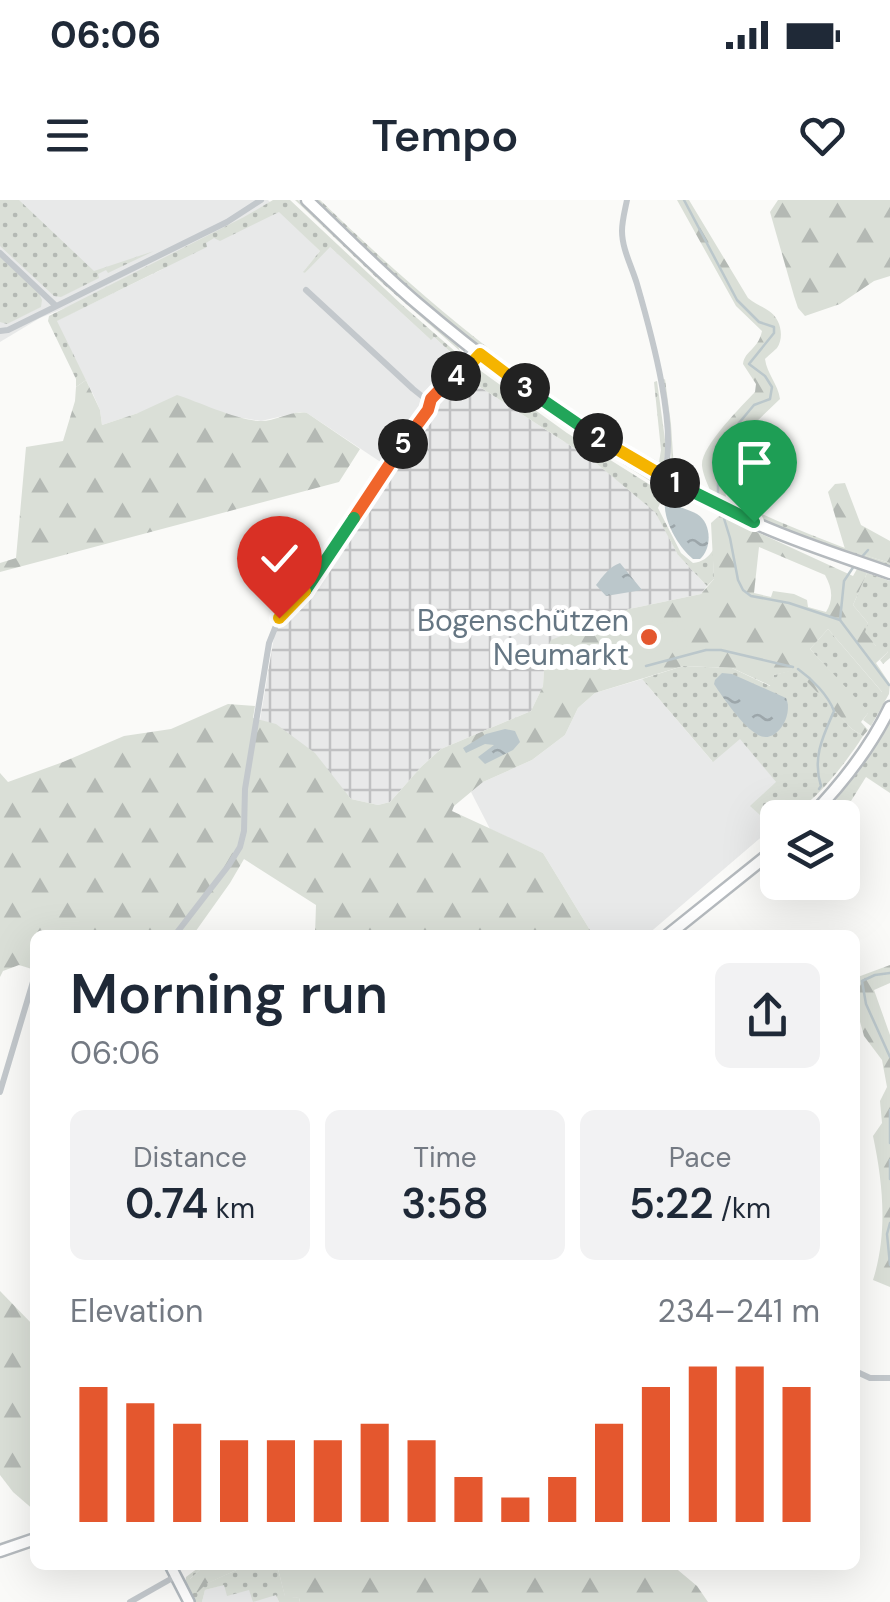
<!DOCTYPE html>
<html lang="en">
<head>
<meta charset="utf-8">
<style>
  body { margin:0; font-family:"DM Sans",sans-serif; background:#f2f2f3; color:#1f2937; height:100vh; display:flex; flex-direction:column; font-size:38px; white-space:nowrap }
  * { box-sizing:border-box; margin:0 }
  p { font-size:32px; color:#747a83 }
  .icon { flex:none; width:55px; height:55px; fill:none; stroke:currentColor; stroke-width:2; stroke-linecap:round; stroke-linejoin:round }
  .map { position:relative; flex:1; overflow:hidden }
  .sheet { position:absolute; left:30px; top:730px; width:830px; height:640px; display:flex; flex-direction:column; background:#fff; border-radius:15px; box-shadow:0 10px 40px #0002 }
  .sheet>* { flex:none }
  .buttons { position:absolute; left:760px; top:600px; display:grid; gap:20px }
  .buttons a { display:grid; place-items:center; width:100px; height:100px; border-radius:15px; background:#fff; box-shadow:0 10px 40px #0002; font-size:50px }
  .pin { position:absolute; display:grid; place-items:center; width:85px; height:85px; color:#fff; margin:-102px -42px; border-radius:50% 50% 50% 0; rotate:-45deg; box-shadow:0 0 10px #0007 }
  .pin .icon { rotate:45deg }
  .km { position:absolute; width:50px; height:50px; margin:-25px; border-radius:50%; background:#222; color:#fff; font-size:28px; line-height:50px; text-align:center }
  .round { display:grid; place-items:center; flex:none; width:105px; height:105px; border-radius:15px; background:#f2f2f3 }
  .summary { display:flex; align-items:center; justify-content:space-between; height:170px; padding:0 40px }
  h1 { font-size:55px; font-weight:600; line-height:75px }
  .metrics { display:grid; grid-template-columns:repeat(3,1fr); gap:15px; height:170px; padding:10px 40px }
  .metrics div { display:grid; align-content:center; border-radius:15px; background:#f2f2f3; text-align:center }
  .metrics b { font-size:42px; font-weight:600 }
  .metrics small { font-size:28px; font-weight:400 }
  .metrics p { font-size:28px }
  .chart { height:280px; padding:20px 40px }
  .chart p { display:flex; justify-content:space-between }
  .chart svg { width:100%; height:180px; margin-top:10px; stroke:#e4572e; stroke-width:6 }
  .status { display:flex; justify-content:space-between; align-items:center; height:70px; padding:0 50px; background:#fff; direction:ltr }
  .status svg { height:28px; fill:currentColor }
  header { display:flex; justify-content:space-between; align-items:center; height:130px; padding:0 40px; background:#fff; font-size:45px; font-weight:600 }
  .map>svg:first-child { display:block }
  .built { fill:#e8e9e9 }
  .industrial { fill:url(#industrial-grid) }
  .grass { fill:url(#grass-dots) }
  .forest { fill:url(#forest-firs); fill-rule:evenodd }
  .garden { fill:#dadfd7 }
  .water { fill:url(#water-ripples) }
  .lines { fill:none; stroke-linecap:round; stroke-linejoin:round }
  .stream { stroke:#bbc7cb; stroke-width:2.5 }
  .secondary-casing { stroke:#b3babf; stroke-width:14 }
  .primary-casing { stroke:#b5babe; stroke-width:15 }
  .street { stroke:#c3c8cc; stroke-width:6 }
  .secondary { stroke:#fff; stroke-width:9 }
  .primary { stroke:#fff; stroke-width:10 }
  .split-1-casing { stroke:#fff; stroke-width:20 }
  .split-2-casing { stroke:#fff; stroke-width:20 }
  .split-3-casing { stroke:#fff; stroke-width:20 }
  .split-4-casing { stroke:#fff; stroke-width:20 }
  .split-5-casing { stroke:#fff; stroke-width:20 }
  .split-6-casing { stroke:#fff; stroke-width:20 }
  .split-7-casing { stroke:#fff; stroke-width:20 }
  .split-8-casing { stroke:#fff; stroke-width:20 }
  .split-1 { stroke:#22a559; stroke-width:12 }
  .split-2 { stroke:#f5b400; stroke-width:12 }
  .split-3 { stroke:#22a559; stroke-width:12 }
  .split-4 { stroke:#f5b400; stroke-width:12 }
  .split-5 { stroke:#f0652b; stroke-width:12 }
  .split-6 { stroke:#f0652b; stroke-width:12 }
  .split-7 { stroke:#22a559; stroke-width:12 }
  .split-8 { stroke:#f5b400; stroke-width:12 }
  .poi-dot { fill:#e4572e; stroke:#fff; stroke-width:4 }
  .labels { text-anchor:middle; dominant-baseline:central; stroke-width:10; stroke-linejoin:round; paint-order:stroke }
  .poi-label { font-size:30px; fill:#657683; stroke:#fff; text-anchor:end }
</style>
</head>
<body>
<div class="status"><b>06:06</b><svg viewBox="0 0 49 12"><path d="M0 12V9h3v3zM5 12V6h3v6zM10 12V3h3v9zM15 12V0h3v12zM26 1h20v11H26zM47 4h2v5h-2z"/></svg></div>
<header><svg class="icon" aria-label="menu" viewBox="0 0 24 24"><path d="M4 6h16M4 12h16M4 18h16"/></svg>Tempo<svg class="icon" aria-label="heart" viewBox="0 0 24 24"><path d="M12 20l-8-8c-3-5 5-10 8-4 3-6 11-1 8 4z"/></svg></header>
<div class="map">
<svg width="890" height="1402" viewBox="0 0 890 1402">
  <defs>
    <pattern id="industrial-grid" width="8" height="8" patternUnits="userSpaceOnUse" patternTransform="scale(2.5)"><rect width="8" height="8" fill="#e8e9e9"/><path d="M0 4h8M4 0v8" fill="none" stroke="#c0c1c2"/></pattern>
    <pattern id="grass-dots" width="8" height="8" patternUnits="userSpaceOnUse" patternTransform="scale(2.5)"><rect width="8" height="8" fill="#dadfd7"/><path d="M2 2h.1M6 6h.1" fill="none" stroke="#b4b9b4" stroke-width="1.8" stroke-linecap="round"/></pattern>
    <pattern id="forest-firs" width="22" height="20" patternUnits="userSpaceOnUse" patternTransform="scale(2.5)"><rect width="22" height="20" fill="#dadfd7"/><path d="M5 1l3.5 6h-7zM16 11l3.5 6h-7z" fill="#b4b9b4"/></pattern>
    <pattern id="water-ripples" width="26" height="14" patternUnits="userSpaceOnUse" patternTransform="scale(2.5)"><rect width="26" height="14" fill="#bbc7cb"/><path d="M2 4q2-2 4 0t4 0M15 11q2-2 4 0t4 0" fill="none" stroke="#9ca6aa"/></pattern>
  </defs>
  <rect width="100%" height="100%" fill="#fafaf8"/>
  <g class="built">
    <polygon points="0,0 268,0 320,51 304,71 305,73 329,46 430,139 434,137 457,158 385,265 307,213 300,212 261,221 243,218 138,213 102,225 100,210 93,194 56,121 165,68 40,118 0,142"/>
    <polygon points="642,479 712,561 740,538 777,583 751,606 773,627 647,735 593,735 543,653 490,629 471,592 483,582 532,560 565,535 578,508 595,493"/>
    <polygon points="267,1372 279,1402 202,1402 205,1390"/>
  </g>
  <polygon class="industrial" points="463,176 591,259 656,312 678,355 707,386 701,394 629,409 545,452 543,486 531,511 441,549 421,567 390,602 378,605 351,599 332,577 260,520 275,431 286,415 301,402 313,386 343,338 339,335 385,265 391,268 441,197"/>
  <g class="grass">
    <polygon points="0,0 19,0 94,71 154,51 108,73 106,70 98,74 99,78 61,97 54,96 0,46"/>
    <polygon points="273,0 290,0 401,104 458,154 457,158 434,137 431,140 330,47 305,73 303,72 320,51 279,12 220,41 214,38 206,43 207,47 57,121 86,180 76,187 76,179 48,121 49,116 244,17"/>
    <polygon points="295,0 298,0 377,74 457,144 460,151 381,82"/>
    <path d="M315,0H320C423,100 533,192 659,262L661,250L654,182L657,181L666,247L663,268L628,252L611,241L480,148L395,77Z"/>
    <polygon points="0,57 39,93 42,100 41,107 7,124 0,122"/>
    <polygon points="478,165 490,170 546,211 636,267 671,294 575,234"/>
    <path d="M474,166L567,233L668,296L662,299L658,308L681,353L693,363C702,362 708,358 713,350L714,379L707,386L678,355L655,312L591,259L463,176Z"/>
    <path d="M665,179L671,224L674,270L676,273C746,308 815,340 890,363V367C814,343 742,314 672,276L671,249L663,180Z"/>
    <polygon points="867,373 890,381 890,458 883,464 880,460 888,452 876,446 864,432 868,423 853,405"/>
    <polygon points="828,429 882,492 890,484 889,494 871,526 863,520 868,513 810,449"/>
    <path d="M683,466L732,468L770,486L774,475L796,469L852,529L863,536C848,560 806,617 778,618L777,627H773L750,606L776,582L740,539L713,562L642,479Z"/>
    <polygon points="890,517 890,593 866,577 841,617 821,618 859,571"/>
    <polygon points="202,1365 205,1365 190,1379 197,1393 205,1384 243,1367 243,1365 277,1365 285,1396 299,1398 300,1402 279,1402 276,1395 253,1402 249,1390 227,1396 224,1385 205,1390 202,1402 193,1402 185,1385 186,1377"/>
  </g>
  <g class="forest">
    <path d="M677,0H689L748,98C755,104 762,106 769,111C780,118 785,136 777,148C776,149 766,158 765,159C767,174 778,184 780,199L754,224L724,279L726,297L710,290C707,283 703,274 702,266C700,247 742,206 755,192L756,184L743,164C745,150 758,150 762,131L736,106Z"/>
    <polygon points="778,0 890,0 890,76 874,81 840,104 805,116 798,108 794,96 770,12"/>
    <path d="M86,180L100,210L102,225L138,213L177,195C199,202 239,221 261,221C277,221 291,210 307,213L360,249L339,282L0,372V363L16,358L26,247L63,241L75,201L76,187Z"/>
    <polygon points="845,283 861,325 890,341 890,363 845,349 828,292 835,284"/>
    <path d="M720,315L853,376L857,369L867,373L853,405L868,423L865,432L876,446H883L888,452L876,463L890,484L883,493L828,429L810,449L869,512L861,522L868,530L863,536L852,529L796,470L774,475L771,486L732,468L683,466L595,493L578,508L565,535L532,560L483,582L454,606L452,611L543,653L593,735H315L316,705L244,659L230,683L193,735H35V770L19,765L3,771L0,777V573L8,582L63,562L124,536L171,529L228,504L255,506L253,518L276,524L315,553L351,599L378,605L390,602L421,567L441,549L531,511L543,486L545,452L551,440L629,409L701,394L714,379L711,323ZM759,347L825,375C832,388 834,399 826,412L808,407L807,400L794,394L773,391L771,397L754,393Z"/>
    <path d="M890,765V783L874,790L890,835V1087L873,1080C888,1033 883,983 873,936L882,923L880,901L887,887L882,860L864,836L855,804V778Z"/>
    <polygon points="0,1091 35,1127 35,1311 13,1292 0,1275"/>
    <polygon points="205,1365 243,1365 243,1367 206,1384 197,1393 190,1391 190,1379"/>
    <polygon points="277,1365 672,1365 697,1386 708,1402 300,1402 299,1398 285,1397"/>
  </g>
  <polygon class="garden" points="677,420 678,427 684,427 687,449 609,456 598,454 608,440 618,433"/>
  <g class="water">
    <path d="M665,302C672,304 689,310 697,314C712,323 712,349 700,359H693C678,347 663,320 665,302Z"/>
    <path d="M620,363L642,390L606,396L596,385C603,376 609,367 620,363Z"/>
    <path d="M722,473L732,474L786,498C794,515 776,545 758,535C742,526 724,499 714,484L715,480Z"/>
    <polygon points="505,529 515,531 520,542 513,550 485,564 478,557 494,545 485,544 466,553 463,548 486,534"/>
  </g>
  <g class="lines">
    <g class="stream">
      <polyline points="684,0 737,100 759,122 774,127 774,133 749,164 765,176 772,187 770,199 754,205 723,242 718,253 718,300"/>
      <polyline points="722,312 730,338 738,380 743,390 751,396 789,403 840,420 889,485"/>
      <polyline points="859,360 868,350"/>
      <polyline points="840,420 844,381 854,366"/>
      <polyline points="646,466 706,450 721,450 793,467"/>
      <path d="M798,469C812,479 828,495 834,511C823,536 812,558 821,586L819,589"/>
      <polyline points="831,614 832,618"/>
      <polyline points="842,654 851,668"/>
      <polyline points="890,773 875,775 862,781 866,804 890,857"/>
      <polyline points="890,910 890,943"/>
      <polyline points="890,960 890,979"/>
      <polyline points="890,1023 887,1034 890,1065"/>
    </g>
    <defs>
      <polyline id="secondary" points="170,1365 189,1402"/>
      <g id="primary">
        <path d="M307,0C344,35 379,71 418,104C520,191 632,268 755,323C799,343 845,357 890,373"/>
        <path d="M809,618C841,585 870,549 890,507"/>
        <polyline points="668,735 778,647"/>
        <polyline points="0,1351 35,1339"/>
      </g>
    </defs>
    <use href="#secondary" class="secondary-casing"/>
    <use href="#primary" class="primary-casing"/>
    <g class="street">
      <path d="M627,0C625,10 622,21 622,31C622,49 632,67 637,84C650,129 680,234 663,277"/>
      <polyline points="0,53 55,105"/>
      <polyline points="306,90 413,189 423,197 431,199"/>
      <polyline points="0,131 8,130 227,22 261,0"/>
      <polyline points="453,177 466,169 480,154"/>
      <polyline points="175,735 229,665 240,647 244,631 245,589 269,443 279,418 311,383 406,239 428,210 431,199 451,178 457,166 471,147"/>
      <polyline points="0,892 35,775"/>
      <polyline points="855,1171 870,1178 890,1178"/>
      <polyline points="130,1402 176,1376"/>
    </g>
    <use href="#secondary" class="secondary"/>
    <use href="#primary" class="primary"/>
  </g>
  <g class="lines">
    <defs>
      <polyline id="split-1" points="675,283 754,322"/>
      <polyline id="split-2" points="598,238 675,283"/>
      <polyline id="split-3" points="525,188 598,238"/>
      <polyline id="split-4" points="456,176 466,169 480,154 525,188"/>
      <polyline id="split-5" points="403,244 428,210 431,199 451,178 456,176"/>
      <polyline id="split-6" points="354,318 403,244"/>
      <polyline id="split-7" points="305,391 354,318"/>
      <polyline id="split-8" points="279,418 305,391"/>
    </defs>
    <use href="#split-1" class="split-1-casing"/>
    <use href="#split-2" class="split-2-casing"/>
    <use href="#split-3" class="split-3-casing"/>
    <use href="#split-4" class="split-4-casing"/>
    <use href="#split-5" class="split-5-casing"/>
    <use href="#split-6" class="split-6-casing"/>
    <use href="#split-7" class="split-7-casing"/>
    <use href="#split-8" class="split-8-casing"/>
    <use href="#split-1" class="split-1"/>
    <use href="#split-2" class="split-2"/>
    <use href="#split-3" class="split-3"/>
    <use href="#split-4" class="split-4"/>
    <use href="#split-5" class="split-5"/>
    <use href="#split-6" class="split-6"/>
    <use href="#split-7" class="split-7"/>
    <use href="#split-8" class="split-8"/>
  </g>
  <circle class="poi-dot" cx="649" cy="437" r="10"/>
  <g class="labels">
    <g class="poi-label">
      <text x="629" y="420">Bogenschützen<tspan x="629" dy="34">Neumarkt</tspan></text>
    </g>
  </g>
</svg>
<div class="buttons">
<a><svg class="icon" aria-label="layers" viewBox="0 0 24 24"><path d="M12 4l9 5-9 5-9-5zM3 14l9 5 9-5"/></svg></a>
</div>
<div class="pin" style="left:754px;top:322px;background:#1e9e55"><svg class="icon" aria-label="arrive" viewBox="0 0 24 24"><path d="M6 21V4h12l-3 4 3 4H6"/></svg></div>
<div class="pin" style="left:279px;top:418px;background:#d93025"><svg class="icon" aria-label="check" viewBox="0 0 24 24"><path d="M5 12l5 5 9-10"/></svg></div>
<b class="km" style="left:675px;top:283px">1</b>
<b class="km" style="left:598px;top:238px">2</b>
<b class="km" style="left:525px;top:188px">3</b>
<b class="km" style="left:456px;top:176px">4</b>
<b class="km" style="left:403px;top:244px">5</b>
<section class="sheet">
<div class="summary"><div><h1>Morning run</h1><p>06:06</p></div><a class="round"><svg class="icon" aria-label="share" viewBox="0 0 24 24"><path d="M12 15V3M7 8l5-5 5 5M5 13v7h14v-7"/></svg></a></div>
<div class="metrics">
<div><p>Distance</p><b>0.74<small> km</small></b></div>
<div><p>Time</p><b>3:58</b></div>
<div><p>Pace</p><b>5:22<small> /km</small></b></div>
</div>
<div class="chart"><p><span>Elevation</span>234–241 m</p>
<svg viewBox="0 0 160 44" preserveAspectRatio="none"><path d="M5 44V11M15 44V15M25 44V20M35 44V24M45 44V24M55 44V24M65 44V20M75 44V24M85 44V33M95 44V38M105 44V33M115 44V20M125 44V11M135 44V6M145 44V6M155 44V11"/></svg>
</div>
</section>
</div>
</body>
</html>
